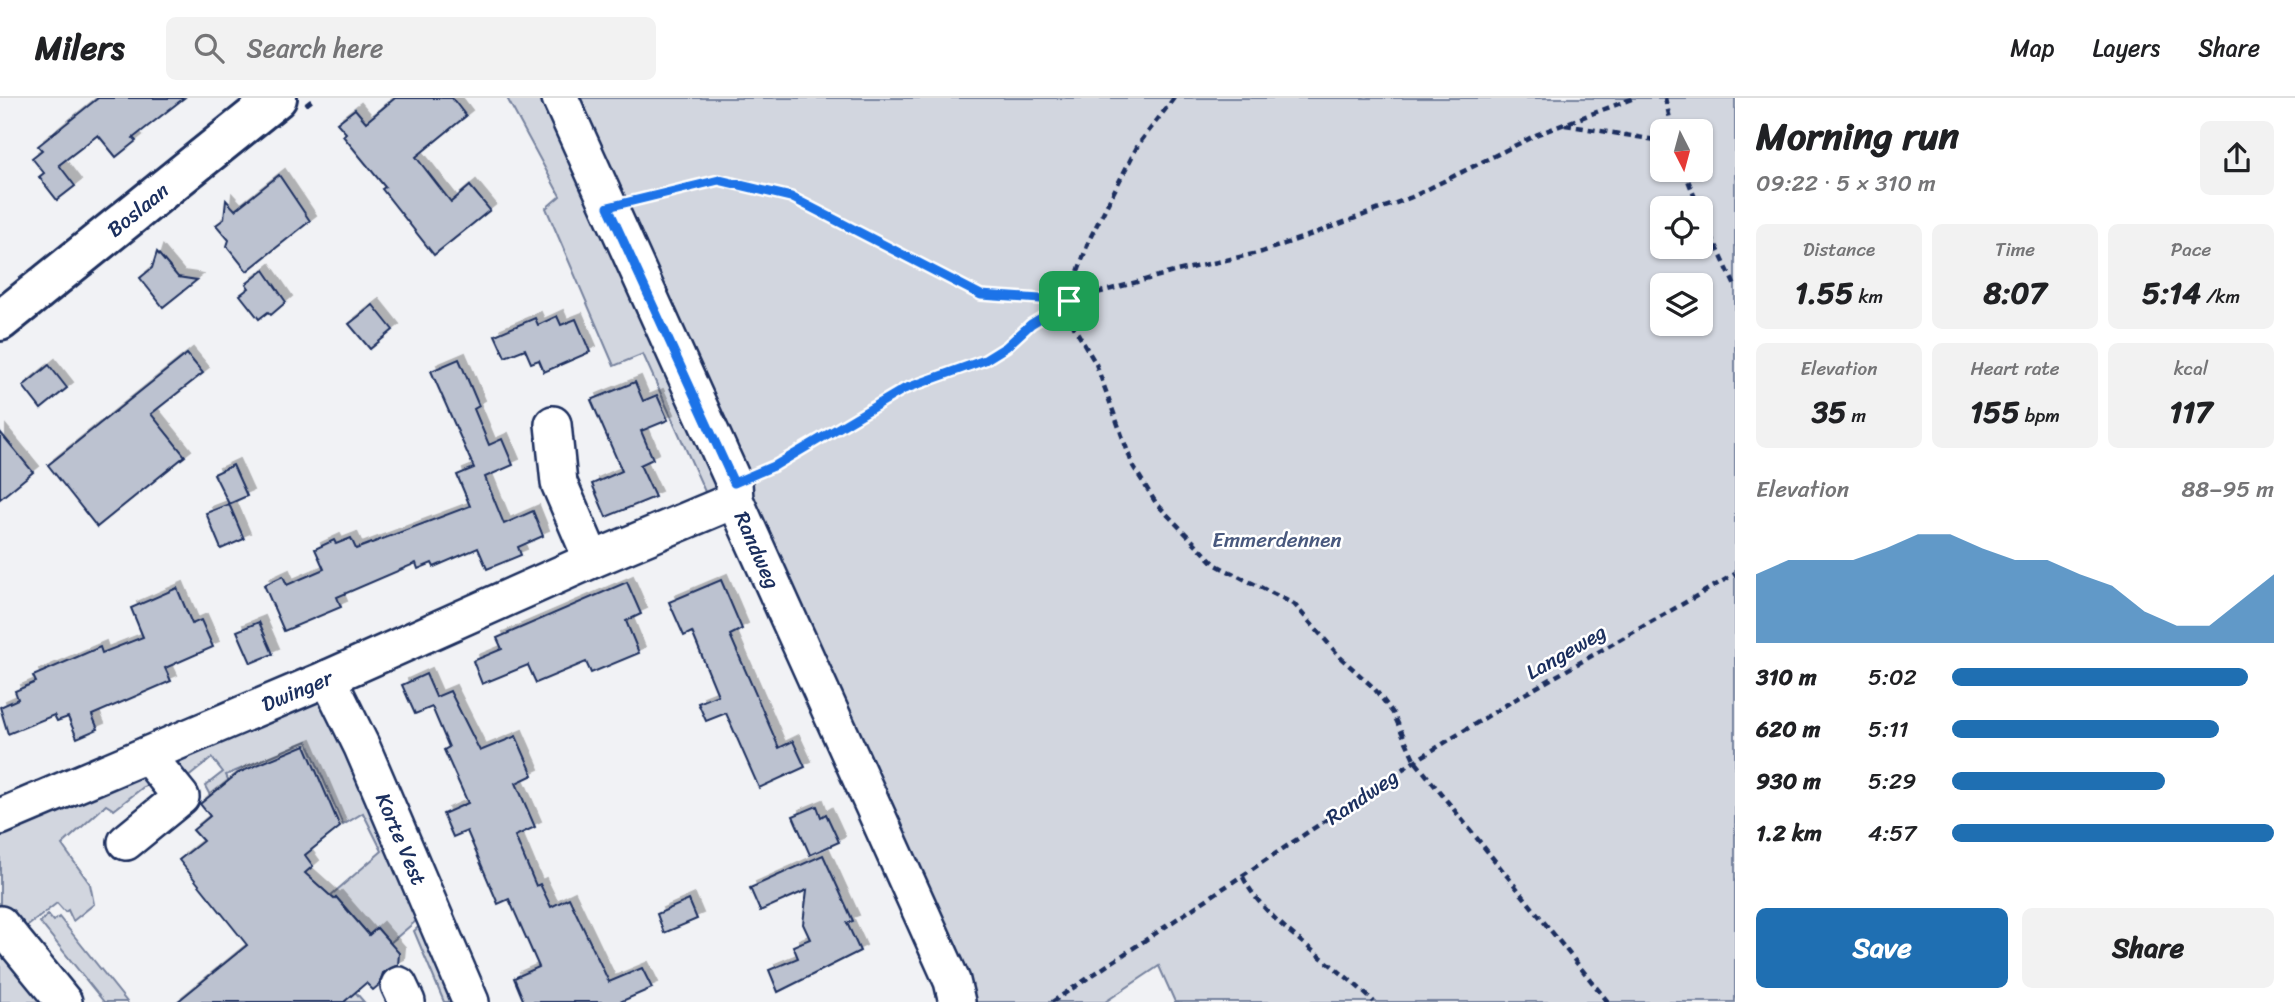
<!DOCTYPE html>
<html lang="en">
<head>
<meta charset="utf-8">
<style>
  body { margin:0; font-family:Sriracha,sans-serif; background:#f2f2f2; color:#202124; height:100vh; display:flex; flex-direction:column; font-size:26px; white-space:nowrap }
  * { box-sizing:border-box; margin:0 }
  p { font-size:23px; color:#757577 }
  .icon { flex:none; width:38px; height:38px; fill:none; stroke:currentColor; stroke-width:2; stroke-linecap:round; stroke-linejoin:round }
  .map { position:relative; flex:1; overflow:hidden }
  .drawer { display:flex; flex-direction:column; background:#fff; width:560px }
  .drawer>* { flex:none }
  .needle { width:46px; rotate:174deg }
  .buttons { position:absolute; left:1650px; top:21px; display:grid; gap:14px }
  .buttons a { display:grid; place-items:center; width:63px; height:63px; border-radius:10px; background:#fff; box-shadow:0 2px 5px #0004; font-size:35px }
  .pin { position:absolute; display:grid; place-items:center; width:60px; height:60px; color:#fff; margin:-30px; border-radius:14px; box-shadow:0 4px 10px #0006 }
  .round { display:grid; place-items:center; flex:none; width:74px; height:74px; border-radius:10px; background:#f2f2f2 }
  .head { display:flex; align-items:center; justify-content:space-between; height:119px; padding:0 21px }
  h1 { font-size:38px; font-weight:800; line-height:52px }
  .stats { display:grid; grid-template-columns:repeat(3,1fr); gap:10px; height:119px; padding:7px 21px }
  .stats div { display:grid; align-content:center; border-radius:10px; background:#f2f2f2; text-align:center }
  .stats b { font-size:30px; font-weight:800 }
  .stats small { font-size:19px; font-weight:400 }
  .stats p { font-size:19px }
  .chart { height:196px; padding:14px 21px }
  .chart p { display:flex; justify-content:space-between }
  .chart svg { width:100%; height:126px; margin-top:7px; fill:#1f6fb2; opacity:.7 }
  .cta { display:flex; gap:14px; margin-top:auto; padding:14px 21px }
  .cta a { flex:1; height:80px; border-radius:10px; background:#1f6fb2; color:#fff; font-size:28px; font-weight:800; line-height:80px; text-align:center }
  .cta a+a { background:#f2f2f2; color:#202124 }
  ul { padding:0 21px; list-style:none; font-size:23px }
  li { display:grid; grid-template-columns:112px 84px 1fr; align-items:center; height:52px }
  li i { height:18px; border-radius:9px; background:#1f6fb2 }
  header { display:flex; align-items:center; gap:42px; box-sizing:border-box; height:98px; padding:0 35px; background:#fff; border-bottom:2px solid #e0e0e0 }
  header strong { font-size:33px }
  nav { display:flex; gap:38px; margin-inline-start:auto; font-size:24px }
  .search { width:490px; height:63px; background:#f2f2f2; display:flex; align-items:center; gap:18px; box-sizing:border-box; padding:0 24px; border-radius:10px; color:#757577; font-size:26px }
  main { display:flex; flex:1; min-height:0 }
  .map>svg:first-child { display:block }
  .green { fill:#d2d6df; stroke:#76829e; stroke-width:2; fill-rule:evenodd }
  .building { fill:#bcc2d0; stroke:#1b2f5e; stroke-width:2; filter:url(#shadow) }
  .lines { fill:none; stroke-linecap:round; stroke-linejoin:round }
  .minor-casing { stroke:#1b2f5e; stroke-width:40 }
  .major-casing { stroke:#1b2f5e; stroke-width:44 }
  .path { stroke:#1b2f5e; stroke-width:4.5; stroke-dasharray:7 5; stroke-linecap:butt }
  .minor { stroke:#fff; stroke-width:35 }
  .major { stroke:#fff; stroke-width:38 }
  .route-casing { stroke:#fff; stroke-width:14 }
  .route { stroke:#1a73e8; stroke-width:9 }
  .labels { text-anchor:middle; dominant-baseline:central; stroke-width:5; stroke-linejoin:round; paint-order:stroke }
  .street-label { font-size:21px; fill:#1b2f5e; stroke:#fff }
  .park-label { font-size:21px; fill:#49597e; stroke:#fff }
</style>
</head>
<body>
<header>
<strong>Milers</strong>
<div class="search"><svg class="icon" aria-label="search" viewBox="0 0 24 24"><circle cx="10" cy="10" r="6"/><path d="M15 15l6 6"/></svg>Search here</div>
<nav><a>Map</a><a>Layers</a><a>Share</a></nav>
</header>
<main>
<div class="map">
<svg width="1735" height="904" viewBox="0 0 1735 904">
  <defs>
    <filter id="shadow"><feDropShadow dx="6" dy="-6" stdDeviation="0" flood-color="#0004"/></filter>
  </defs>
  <rect width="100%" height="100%" fill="#f1f2f5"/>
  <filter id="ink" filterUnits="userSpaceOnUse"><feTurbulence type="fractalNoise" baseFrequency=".0143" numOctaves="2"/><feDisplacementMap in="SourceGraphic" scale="14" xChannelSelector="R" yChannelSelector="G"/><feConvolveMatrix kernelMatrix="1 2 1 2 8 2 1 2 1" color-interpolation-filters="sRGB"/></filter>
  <g filter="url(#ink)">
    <g class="green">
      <polygon points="507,0 554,0 723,389 706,396 643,256 614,268 546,110 560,98"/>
      <path d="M567,0H1735V904H1175L1159,868L1105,904H967ZM1662,33H1701V72H1662ZM1662,110H1701V149H1662ZM1662,187H1701V226H1662Z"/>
      <polygon points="318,602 327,606 423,817 390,845 377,830 369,837 336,799 300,831 364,904 328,904 285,837 382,753 363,715 343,727 307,643 226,677 230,686 212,701 205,688 223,674 212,660 186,681 163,658"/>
      <polygon points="143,667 151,683 114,712 106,707 62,747 90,786 94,806 73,823 68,812 65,814 57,805 20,834 0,810 0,728"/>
      <polygon points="48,817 53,823 59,819 127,904 104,904 40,824"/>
      <polygon points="426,822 461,904 444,904 414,833"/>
      <polygon points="0,840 51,904 0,904"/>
    </g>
    <g class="building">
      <polygon points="98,0 184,0 133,40 136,43 116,59 98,37 59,67 75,88 57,102 39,79 44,75 32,60 42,52 38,48"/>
      <polygon points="395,0 452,0 466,18 416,59 451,104 470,88 490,112 434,157 382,91 385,89 343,38 346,35 337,25 355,11 366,24"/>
      <polygon points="279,77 310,123 247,173 227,148 229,142 216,127 224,121 226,102 235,112"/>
      <polygon points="157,154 178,179 197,182 163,209 140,180 152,170"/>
      <polygon points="264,172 286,204 271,217 268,214 259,221 240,197 249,190 246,186"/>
      <polygon points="373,207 393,232 370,251 349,226"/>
      <polygon points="557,218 561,227 576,221 590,254 544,274 539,262 531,265 525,251 505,259 495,237 535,220 538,227"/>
      <polygon points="187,256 203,275 151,316 185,358 97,429 48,367"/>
      <polygon points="459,261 479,308 474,311 489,347 502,341 513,367 485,379 504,426 533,413 543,438 518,449 521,457 487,471 478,450 434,469 432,465 418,471 416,465 337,499 341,509 284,533 264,487 283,478 287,487 324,471 315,451 334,442 336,446 351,440 356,451 470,408 457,377 474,370 431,273"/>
      <polygon points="49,267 67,290 41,311 23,288"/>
      <polygon points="635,284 643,303 657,297 668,322 641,333 653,361 640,367 655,399 606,419 592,386 622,373 591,302"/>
      <polygon points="0,334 33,374 0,401"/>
      <polygon points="233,367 247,398 229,406 214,376"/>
      <polygon points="229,406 244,441 221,451 206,415"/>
      <polygon points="721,482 742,531 730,537 779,650 793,643 805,669 759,690 726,615 706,623 698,605 718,597 692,534 684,538 669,504"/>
      <polygon points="627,484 641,516 626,523 639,555 591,575 586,564 536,585 528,567 482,586 473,563 502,551 497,540"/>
      <polygon points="177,490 192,526 201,522 213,549 165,570 171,583 92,617 98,631 77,640 68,619 57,623 54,617 8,636 0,609 18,601 15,593 36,584 33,578 100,549 102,555 143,539 131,510"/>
      <polygon points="259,524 273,556 251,565 237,533"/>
      <polygon points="426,576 436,599 450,593 480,653 516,638 533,677 516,685 535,729 515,738 536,788 540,786 551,809 569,800 609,884 642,870 652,890 620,904 524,904 514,880 539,869 509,801 498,806 467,733 453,739 443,716 468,705 444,652 449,649 432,609 415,616 402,587"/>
      <polygon points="305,647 340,729 305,757 313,768 305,775 334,801 336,799 369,837 377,830 399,855 398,867 383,875 379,887 373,892 366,885 344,904 177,904 247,847 179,762 203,743 193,732 210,718 200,706 238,675"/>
      <polygon points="817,708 821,719 826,716 839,744 810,757 793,718"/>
      <polygon points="823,757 853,823 847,825 860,853 778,894 769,872 798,860 793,848 810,841 803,826 807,792 760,813 750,790"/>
      <polygon points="689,802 697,821 664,835 657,816"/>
    </g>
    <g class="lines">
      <defs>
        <g id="minor">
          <polyline points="560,0 734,385 735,402 952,883 957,904"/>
          <polyline points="553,326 559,385 592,462 735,402"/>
          <polyline points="328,580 362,649 471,904"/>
          <polyline points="0,719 328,580 592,462"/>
          <polyline points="126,744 181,699 147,657"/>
          <polyline points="0,826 64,904"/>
          <polyline points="399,887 407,904"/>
        </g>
        <polyline id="major" points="0,223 277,0"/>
      </defs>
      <use href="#minor" class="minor-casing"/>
      <use href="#major" class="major-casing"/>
      <g class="path">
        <polyline points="1174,0 1138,47 1089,142 1068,203 1074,229 1096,266 1133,368 1156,405 1216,467 1294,506 1341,560 1374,590 1393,615 1415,663 1608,904"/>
        <polyline points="1665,0 1673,33"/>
        <polyline points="306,7 315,0"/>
        <polyline points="1565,27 1662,43"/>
        <polyline points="1684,72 1699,110"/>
        <polyline points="636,102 719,82 791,99 981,197 1068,203"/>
        <polyline points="1701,115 1735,188"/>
        <polyline points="761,375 904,291 985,262 1006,249 1031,226 1068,203 1177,173 1262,154 1307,138 1412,99 1538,36 1634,0"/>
        <path d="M1243,779C1266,827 1335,864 1374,904"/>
        <polyline points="1052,904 1415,663 1509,605 1735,476"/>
      </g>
      <use href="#minor" class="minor"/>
      <use href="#major" class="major"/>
    </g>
  </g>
  <g class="lines" filter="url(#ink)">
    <defs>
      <polygon id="route" points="719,82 791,99 981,197 1069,203 1031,226 1006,249 985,262 904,291 776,367 734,385 608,109"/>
    </defs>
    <use href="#route" class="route-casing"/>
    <use href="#route" class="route"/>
  </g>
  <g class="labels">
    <g class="street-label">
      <text transform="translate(138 112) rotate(-39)">Boslaan</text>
      <text transform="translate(757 452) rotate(66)">Randweg</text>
      <text transform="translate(1566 554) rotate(-30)">Langeweg</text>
      <text transform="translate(297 593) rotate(-23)">Dwinger</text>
      <text transform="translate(1362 699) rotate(-34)">Randweg</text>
      <text transform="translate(401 741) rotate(67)">Korte Vest</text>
    </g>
    <g class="park-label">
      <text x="1277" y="442">Emmerdennen</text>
    </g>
  </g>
</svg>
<div class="buttons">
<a><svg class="needle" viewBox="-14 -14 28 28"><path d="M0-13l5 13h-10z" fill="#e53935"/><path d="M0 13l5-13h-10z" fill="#757577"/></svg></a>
<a><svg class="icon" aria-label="locate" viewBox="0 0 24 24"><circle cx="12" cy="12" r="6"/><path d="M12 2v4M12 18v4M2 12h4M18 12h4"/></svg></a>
<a><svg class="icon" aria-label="layers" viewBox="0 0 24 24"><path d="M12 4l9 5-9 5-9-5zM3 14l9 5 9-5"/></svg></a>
</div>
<div class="pin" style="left:1069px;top:203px;background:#1e9e55"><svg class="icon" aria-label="arrive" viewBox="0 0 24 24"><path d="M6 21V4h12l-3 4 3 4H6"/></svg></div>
</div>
<section class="drawer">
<div class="head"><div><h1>Morning run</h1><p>09:22 · 5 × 310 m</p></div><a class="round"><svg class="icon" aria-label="share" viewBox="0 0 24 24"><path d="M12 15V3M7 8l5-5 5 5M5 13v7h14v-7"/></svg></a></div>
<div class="stats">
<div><p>Distance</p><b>1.55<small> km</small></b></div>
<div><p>Time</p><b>8:07</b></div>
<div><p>Pace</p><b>5:14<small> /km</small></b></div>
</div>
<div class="stats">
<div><p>Elevation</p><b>35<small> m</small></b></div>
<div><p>Heart rate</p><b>155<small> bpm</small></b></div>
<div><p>kcal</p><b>117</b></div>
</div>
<div class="chart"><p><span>Elevation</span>88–95 m</p>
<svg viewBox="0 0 160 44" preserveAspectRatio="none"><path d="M0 44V20L10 15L20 15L30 15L40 11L50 6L60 6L70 11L80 15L90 15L100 20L110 24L120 33L130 38L140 38L150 29L160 20V44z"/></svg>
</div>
<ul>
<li><b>310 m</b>5:02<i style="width:92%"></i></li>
<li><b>620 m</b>5:11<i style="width:83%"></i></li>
<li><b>930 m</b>5:29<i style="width:66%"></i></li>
<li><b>1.2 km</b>4:57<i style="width:100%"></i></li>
</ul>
<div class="cta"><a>Save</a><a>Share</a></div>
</section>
</main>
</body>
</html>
